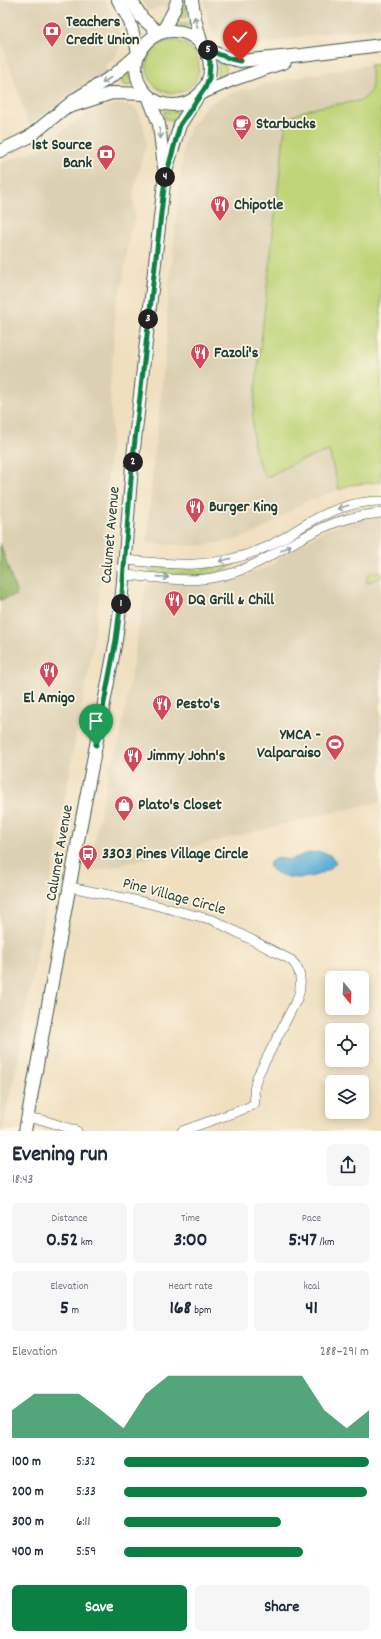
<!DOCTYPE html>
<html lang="en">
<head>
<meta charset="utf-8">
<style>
  body { margin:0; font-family:Dekko,sans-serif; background:#f6f6f7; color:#1f2937; height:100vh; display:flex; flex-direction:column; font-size:15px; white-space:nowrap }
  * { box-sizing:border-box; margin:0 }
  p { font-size:13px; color:#747a83 }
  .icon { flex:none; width:22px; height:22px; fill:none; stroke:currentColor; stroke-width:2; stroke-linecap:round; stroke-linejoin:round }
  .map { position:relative; height:1131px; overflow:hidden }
  .panel { display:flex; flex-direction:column; background:#fff; flex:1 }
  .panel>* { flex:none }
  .needle { width:26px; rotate:162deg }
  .fabs { position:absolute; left:325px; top:971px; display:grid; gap:8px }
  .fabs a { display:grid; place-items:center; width:44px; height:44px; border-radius:6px; background:#fff; box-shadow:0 2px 10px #0003; font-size:20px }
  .pin { position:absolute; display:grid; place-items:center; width:34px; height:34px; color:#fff; margin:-41px -17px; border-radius:50% 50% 50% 0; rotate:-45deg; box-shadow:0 0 4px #0007 }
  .pin .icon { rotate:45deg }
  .km { position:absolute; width:20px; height:20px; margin:-10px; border-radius:50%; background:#222; color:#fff; font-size:11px; line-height:20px; text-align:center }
  .round { display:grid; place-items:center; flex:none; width:42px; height:42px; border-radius:6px; background:#f6f6f7 }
  .headline { display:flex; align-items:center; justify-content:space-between; height:68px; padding:0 12px }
  h1 { font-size:22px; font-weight:800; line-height:30px }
  .metrics { display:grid; grid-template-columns:repeat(3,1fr); gap:6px; height:68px; padding:4px 12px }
  .metrics div { display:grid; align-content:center; border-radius:6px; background:#f6f6f7; text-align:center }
  .metrics b { font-size:20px; font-weight:800 }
  .metrics small { font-size:11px; font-weight:400 }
  .metrics p { font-size:11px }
  .chart { height:112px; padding:8px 12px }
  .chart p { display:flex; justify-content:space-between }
  .chart svg { width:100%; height:72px; margin-top:4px; fill:#0b8043; opacity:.7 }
  .button { display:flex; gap:8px; margin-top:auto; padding:8px 12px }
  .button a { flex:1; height:46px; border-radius:6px; background:#0b8043; color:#fff; font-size:16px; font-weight:800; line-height:46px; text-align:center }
  .button a+a { background:#f6f6f7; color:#1f2937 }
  ul { padding:0 12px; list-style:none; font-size:13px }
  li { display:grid; grid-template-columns:64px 48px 1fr; align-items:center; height:30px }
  li i { height:10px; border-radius:5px; background:#0b8043 }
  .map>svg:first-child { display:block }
  .built { fill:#dcd0b2 }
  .green { fill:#bfd478; stroke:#6f8856 }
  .forest { fill:#97b668; stroke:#5b7a4e }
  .water { fill:#5caed7; stroke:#3e7686 }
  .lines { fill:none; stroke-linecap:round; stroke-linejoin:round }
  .street-casing { stroke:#3e5549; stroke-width:10 }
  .secondary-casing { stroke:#3e5549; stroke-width:14 }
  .street { stroke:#fff; stroke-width:9 }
  .secondary { stroke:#fff; stroke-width:12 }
  .oneway { stroke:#8f9e9a }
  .route-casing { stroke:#fff; stroke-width:8 }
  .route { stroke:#0b8043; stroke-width:5 }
  .labels { text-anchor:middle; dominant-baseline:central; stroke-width:3.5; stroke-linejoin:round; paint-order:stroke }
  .poi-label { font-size:16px; font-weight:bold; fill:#1f3d34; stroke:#fcf5e5; text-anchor:start }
  .street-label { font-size:16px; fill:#1f3d34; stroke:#fcf5e5 }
</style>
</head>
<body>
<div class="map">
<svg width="381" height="1131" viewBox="0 0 381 1131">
  <rect width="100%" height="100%" fill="#fcf5e5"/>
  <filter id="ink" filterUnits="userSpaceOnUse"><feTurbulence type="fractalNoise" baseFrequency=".025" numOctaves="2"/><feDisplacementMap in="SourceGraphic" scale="8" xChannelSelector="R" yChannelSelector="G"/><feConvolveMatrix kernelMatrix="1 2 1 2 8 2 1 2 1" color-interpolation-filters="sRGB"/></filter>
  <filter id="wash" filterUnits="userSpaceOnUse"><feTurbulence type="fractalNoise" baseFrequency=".012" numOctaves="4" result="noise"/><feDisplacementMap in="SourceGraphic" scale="16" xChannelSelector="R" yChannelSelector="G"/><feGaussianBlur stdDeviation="0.9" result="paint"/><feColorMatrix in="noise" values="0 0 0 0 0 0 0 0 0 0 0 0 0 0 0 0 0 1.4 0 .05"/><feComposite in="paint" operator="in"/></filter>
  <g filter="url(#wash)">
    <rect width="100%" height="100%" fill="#f0dfbf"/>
    <g class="built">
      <polygon points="0,0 105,0 117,25 120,42 119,49 114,59 104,67 108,72 68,96 29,126 0,37"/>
      <polygon points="141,0 170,0 166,8 162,6 148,11"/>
      <polygon points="204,0 381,0 381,27 296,37 242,49 234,47 226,43 213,33 210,26"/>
      <polygon points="370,65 373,88 369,95 362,100 287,123 284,135 253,413 252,433 267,478 296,462 330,451 339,490 305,502 258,532 239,539 200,546 150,544 147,540 152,476 167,337 167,309 173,247 184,143 190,128 207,105 228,94 278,81 330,71"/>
      <polygon points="119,104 133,107 138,112 144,126 146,144 134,189 133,197 135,218 130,232 123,282 116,304 110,391 112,429 106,497 103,555 93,649 77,730 46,908 31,987 28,995 19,1055 2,1131 0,1130 0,600 17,594 0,543 0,164 39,149 66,128 98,108 109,105"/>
      <polygon points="381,517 381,802 329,813 88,873 110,764 112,763 120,740 146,585 155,582 197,584 237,579 271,566 276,560 313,537 328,529 361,519"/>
    </g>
    <g class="green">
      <polygon points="184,0 186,0 187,17 183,18 179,16 183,9"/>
      <polygon points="177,20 182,24 189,23 189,26 188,27 173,26 172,25"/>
      <circle cx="173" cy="67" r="26"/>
      <polygon points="219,63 226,66 226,70 227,75 218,78 217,77 218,64"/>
      <path d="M381,64V482L350,485L339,490L329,451L296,462L266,478C253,455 252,439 253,413L284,135C285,132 285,127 287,123C297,105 343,105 362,100C376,90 372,81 370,65Z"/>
      <polygon points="127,70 132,85 131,86 123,85 120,76"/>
      <polygon points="164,111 178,112 179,114 174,120 165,119"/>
      <polygon points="241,560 224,570 214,573 196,575 151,572 148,569 152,567 203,570"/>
      <polygon points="375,571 381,572 381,577 367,583 367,576 370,573"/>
    </g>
    <polygon class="forest" points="0,543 17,595 0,600"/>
    <path class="water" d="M318,852C327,853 332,854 336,863C321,880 286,884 269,867L270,862L277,858L290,860L305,854Z"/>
  </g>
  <g filter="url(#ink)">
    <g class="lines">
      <defs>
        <g id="street">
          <path d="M125,560C148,562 172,565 195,564C220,563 247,556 269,546C279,541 289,535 298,529C323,513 351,501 381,501"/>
          <path d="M124,575C155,577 190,584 221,576C258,568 288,543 322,528C341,519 361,515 381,513"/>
          <path d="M70,887L139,901L213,920L291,960C302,970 302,983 298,997L257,1077L254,1090L255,1103L247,1108L182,1131"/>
          <polyline points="27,1118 43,1120 77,1131"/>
        </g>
        <g id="secondary">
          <polyline points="118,0 130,22 138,52"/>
          <polyline points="131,0 142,18 159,33"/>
          <polyline points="192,0 195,19 202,45"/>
          <circle cx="173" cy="68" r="37"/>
          <polyline points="163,31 174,10 177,0"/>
          <polyline points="205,49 231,59 240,61 302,55 381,45"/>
          <polyline points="202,93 232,80 285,62"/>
          <polyline points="148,96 159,124 164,167"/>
          <polyline points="69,107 112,93 146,94"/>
          <polyline points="0,151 29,137 77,98 114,75 137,55"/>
          <polyline points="25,1131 81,824 116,640 122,593 132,466 165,174 180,125 198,96"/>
        </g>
      </defs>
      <use href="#street" class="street-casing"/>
      <use href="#secondary" class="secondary-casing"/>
      <use href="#street" class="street"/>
      <use href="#secondary" class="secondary"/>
    </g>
    <defs><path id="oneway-shaft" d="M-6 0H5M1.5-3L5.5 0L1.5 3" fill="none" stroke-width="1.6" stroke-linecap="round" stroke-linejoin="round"/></defs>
    <g class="oneway">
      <use href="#oneway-shaft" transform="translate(196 22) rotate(-106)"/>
      <use href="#oneway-shaft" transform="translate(107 80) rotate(147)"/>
      <use href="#oneway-shaft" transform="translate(160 133) rotate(82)"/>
      <use href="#oneway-shaft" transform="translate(343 507) rotate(162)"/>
      <use href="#oneway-shaft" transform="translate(286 548) rotate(-30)"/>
      <use href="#oneway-shaft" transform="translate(225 560) rotate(166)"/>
      <use href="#oneway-shaft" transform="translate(163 577) rotate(4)"/>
    </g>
  </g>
  <g class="lines" filter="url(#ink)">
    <defs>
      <polyline id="route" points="96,745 116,640 122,593 132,466 165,179 180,125 205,88 209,78 210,62 205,49 231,59 240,61"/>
    </defs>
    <use href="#route" class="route-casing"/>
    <use href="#route" class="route"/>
  </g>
  <defs>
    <symbol id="bank-pin" viewBox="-11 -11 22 30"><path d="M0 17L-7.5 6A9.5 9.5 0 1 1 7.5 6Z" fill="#d1495b" stroke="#fcf5e5"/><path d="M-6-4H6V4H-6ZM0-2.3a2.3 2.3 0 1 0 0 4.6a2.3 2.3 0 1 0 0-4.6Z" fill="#fff"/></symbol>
    <symbol id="cafe-pin" viewBox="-11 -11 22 30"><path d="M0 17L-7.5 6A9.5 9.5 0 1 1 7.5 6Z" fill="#d1495b" stroke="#fcf5e5"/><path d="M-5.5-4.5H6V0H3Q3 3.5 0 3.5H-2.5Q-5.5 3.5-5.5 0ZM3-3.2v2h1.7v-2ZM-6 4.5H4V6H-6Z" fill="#fff"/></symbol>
    <symbol id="restaurant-pin" viewBox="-11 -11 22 30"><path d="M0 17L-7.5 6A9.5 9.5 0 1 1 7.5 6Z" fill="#d1495b" stroke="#fcf5e5"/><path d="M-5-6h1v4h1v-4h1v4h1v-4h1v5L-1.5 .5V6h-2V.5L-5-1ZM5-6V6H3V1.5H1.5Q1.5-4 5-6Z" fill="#fff"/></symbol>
    <symbol id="stadium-pin" viewBox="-11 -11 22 30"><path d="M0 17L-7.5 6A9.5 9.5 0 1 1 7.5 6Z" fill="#d1495b" stroke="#fcf5e5"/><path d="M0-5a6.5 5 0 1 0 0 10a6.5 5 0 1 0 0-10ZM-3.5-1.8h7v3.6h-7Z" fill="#fff"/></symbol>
    <symbol id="shop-pin" viewBox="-11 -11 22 30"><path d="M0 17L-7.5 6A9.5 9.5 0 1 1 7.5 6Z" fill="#d1495b" stroke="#fcf5e5"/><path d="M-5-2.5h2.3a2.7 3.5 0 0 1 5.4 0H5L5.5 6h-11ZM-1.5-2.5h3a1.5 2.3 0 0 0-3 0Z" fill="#fff"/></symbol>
    <symbol id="bus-pin" viewBox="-11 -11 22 30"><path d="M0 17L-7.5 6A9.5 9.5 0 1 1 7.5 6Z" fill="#d1495b" stroke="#fcf5e5"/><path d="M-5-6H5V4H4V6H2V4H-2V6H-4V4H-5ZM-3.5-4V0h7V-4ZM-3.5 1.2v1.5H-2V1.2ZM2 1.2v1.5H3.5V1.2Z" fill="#fff"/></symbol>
  </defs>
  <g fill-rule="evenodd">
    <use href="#bank-pin" x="41" y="20" width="22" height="30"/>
    <use href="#cafe-pin" x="231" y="113" width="22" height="30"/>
    <use href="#bank-pin" x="95" y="143" width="22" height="30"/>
    <use href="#restaurant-pin" x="209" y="194" width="22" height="30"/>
    <use href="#restaurant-pin" x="189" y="342" width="22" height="30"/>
    <use href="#restaurant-pin" x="184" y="496" width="22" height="30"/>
    <use href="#restaurant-pin" x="163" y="589" width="22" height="30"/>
    <use href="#restaurant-pin" x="38" y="660" width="22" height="30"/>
    <use href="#restaurant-pin" x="151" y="693" width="22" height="30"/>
    <use href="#stadium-pin" x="324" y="733" width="22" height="30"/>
    <use href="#restaurant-pin" x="122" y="745" width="22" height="30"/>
    <use href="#shop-pin" x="113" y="794" width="22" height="30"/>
    <use href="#bus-pin" x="77" y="843" width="22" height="30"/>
  </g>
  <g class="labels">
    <g class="poi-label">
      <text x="66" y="22">Teachers<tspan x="66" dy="18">Credit Union</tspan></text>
      <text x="256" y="124">Starbucks</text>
      <text x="92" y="145" text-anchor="end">1st Source<tspan x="92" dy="18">Bank</tspan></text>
      <text x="234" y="205">Chipotle</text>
      <text x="214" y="353">Fazoli's</text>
      <text x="209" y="507">Burger King</text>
      <text x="188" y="600">DQ Grill &amp; Chill</text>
      <text x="49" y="698" text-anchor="middle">El Amigo</text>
      <text x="176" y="704">Pesto's</text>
      <text x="321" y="735" text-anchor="end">YMCA -<tspan x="321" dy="18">Valparaiso</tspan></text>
      <text x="147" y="756">Jimmy John's</text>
      <text x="138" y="805">Plato's Closet</text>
      <text x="102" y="854">3303 Pines Village Circle</text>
    </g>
    <g class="street-label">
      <text transform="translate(111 535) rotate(-85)">Calumet Avenue</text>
      <text transform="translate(60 853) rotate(-80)">Calumet Avenue</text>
      <text transform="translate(174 897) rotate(15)">Pine Village Circle</text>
    </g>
  </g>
</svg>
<div class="fabs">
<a><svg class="needle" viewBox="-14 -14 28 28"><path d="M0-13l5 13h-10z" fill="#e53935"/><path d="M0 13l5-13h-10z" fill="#747a83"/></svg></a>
<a><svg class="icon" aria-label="locate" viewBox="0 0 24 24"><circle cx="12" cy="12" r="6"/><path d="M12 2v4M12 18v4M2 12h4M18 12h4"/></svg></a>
<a><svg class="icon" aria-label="layers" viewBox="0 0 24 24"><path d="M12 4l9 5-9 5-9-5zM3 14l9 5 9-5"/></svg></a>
</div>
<div class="pin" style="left:96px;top:745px;background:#1e9e55"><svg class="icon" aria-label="arrive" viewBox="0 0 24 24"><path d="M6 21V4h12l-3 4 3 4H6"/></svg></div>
<div class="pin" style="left:240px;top:61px;background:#d93025"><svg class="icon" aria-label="check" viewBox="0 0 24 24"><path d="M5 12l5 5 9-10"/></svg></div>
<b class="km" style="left:121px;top:604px">1</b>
<b class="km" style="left:133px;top:462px">2</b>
<b class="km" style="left:148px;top:319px">3</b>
<b class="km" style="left:165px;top:177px">4</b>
<b class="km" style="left:208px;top:50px">5</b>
</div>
<section class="panel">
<div class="headline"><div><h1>Evening run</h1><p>18:43</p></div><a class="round"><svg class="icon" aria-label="share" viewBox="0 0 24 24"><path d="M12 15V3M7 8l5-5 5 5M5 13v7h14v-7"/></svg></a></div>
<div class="metrics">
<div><p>Distance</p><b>0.52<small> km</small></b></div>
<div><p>Time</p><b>3:00</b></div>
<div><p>Pace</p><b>5:47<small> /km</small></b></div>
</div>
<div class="metrics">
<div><p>Elevation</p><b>5<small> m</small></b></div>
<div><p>Heart rate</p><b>168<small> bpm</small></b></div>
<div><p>kcal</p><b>41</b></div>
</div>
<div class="chart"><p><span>Elevation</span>288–291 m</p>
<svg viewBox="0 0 160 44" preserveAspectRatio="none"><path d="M0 44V27L10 17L20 17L30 17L40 27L50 38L60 17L70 6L80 6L90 6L100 6L110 6L120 6L130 6L140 27L150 38L160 27V44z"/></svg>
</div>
<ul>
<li><b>100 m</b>5:32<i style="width:100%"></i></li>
<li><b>200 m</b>5:33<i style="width:99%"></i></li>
<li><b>300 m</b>6:11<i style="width:64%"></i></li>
<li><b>400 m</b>5:59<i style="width:73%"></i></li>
</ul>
<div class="button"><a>Save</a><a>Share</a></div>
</section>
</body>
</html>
